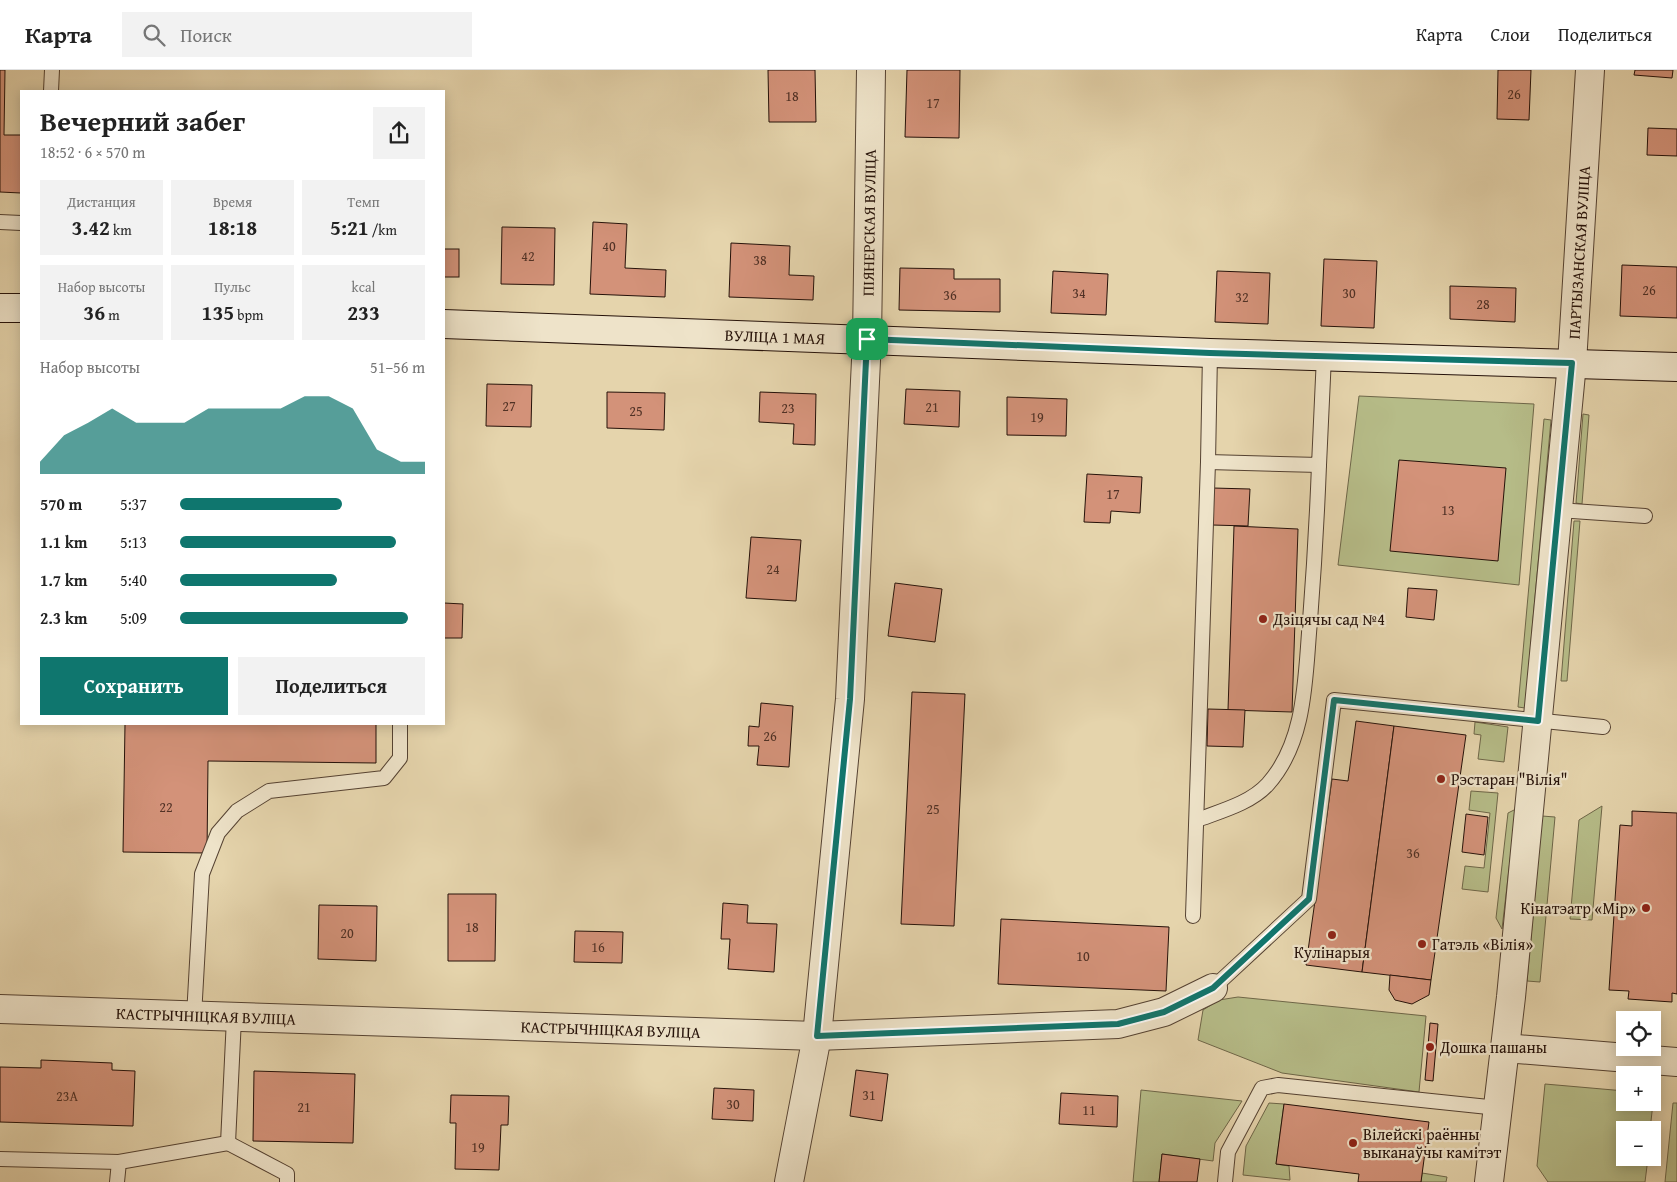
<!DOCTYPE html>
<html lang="ru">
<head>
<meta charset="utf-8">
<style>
  body { margin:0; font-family:"Gentium Book Plus",serif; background:#f2f2f2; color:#222; height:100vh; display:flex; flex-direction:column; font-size:19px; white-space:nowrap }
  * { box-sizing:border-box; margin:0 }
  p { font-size:16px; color:#767676 }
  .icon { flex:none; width:28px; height:28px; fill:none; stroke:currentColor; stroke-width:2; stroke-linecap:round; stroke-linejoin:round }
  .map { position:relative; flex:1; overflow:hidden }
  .side { position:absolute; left:20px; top:20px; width:425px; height:635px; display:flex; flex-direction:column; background:#fff; border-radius:0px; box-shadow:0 2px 12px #0003 }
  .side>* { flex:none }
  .fabs { position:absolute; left:1616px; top:941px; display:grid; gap:10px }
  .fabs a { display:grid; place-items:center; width:45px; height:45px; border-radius:0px; background:#fff; box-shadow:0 2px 12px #0003; font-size:25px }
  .pin { position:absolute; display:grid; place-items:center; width:42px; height:42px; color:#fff; margin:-21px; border-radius:10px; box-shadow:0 2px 8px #0006 }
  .round { display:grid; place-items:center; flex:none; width:52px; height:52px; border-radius:0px; background:#f2f2f2 }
  .head { display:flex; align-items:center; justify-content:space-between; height:85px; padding:0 20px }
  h1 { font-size:28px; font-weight:800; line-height:38px }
  .figures { display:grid; grid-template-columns:repeat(3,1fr); gap:8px; height:85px; padding:5px 20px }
  .figures div { display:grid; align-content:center; border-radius:0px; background:#f2f2f2; text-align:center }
  .figures b { font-size:21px; font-weight:800 }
  .figures small { font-size:14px; font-weight:400 }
  .figures p { font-size:14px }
  .chart { height:140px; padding:10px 20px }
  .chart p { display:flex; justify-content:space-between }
  .chart svg { width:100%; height:90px; margin-top:5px; fill:#0f766e; opacity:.7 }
  .action { display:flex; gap:10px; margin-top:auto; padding:10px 20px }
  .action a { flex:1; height:58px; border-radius:0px; background:#0f766e; color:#fff; font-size:20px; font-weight:800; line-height:58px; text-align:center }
  .action a+a { background:#f2f2f2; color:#222 }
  ul { padding:0 20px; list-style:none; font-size:16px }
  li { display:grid; grid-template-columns:80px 60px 1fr; align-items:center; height:38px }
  li i { height:12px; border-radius:6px; background:#0f766e }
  header { display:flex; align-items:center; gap:30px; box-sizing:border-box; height:70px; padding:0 25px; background:#fff; border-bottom:1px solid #e0e0e0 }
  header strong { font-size:24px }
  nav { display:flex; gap:28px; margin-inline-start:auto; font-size:18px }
  .search { width:350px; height:45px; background:#f2f2f2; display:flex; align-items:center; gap:12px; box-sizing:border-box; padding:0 18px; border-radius:0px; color:#767676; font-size:19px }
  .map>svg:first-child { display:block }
  .green { fill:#b6bc88; stroke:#6e6648 }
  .building { fill:#d39279; stroke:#251109 }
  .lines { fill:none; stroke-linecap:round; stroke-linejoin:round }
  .lane-casing { stroke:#554232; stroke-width:16 }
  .street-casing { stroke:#554232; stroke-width:30 }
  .secondary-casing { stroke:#251109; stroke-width:30 }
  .lane { stroke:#eee3c9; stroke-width:14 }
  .street { stroke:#eee3c9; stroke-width:28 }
  .secondary { stroke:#eee3c9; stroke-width:28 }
  .route-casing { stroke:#fff; stroke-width:10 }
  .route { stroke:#0f766e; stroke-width:6 }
  .poi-dot { fill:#8f2418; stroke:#eee3c9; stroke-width:2 }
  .labels { text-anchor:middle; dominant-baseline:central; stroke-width:4.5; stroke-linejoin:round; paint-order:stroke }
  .number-label { font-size:14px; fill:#503125 }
  .street-label { font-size:16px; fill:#251109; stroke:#eee3c9 }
  .poi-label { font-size:16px; fill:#251109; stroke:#eee3c9; text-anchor:start }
</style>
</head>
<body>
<header>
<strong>Карта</strong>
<div class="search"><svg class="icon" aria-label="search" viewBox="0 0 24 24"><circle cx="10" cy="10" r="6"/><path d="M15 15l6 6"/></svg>Поиск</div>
<nav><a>Карта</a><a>Слои</a><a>Поделиться</a></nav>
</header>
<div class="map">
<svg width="1677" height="1112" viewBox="0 0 1677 1112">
  <rect width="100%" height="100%" fill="#e5d4ac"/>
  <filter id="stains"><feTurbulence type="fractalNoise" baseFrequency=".004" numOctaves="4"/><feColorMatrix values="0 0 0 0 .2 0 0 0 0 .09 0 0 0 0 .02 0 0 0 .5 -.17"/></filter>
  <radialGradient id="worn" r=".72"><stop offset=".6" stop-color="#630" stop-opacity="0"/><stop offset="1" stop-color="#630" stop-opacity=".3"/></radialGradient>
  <g class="green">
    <polygon points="1359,326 1534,334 1519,515 1338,495"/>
    <polygon points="1583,344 1589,345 1582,434 1576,433"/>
    <polygon points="1544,349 1551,350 1525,638 1518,637"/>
    <polygon points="1574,451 1580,451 1567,611 1561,611"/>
    <polygon points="1475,652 1508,657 1504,692 1478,689 1481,665 1474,664"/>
    <polygon points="1471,721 1498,723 1488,822 1462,819 1465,796 1484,798 1490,743 1469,740"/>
    <polygon points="1602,736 1592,850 1570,849 1579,750"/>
    <polygon points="1516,739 1502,859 1496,848 1508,743"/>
    <polygon points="1542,746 1555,747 1540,912 1527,911"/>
    <polygon points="1238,927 1426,946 1419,1022 1282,1003 1198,970 1203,940 1219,930"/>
    <polygon points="1545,1014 1625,1021 1625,1032 1652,1032 1654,1024 1650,1060 1625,1060 1625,1088 1648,1088 1645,1112 1548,1112 1537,1096"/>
    <polygon points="1141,1020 1242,1031 1215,1073 1213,1091 1162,1084 1159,1112 1133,1112"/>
    <polygon points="1269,1033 1284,1034 1276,1094 1289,1096 1290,1110 1243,1105 1246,1076"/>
    <polygon points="1673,1033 1677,1033 1677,1112 1665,1112"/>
    <polygon points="1422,1103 1447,1107 1446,1112 1421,1112"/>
  </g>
  <g class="building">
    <polygon points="0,0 5,0 4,65 21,65 21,123 0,122"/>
    <polygon points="768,0 815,0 816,52 769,52"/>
    <polygon points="907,0 960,0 959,68 905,67"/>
    <polygon points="1498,0 1531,0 1529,50 1497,49"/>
    <polygon points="1635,0 1673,0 1672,8 1634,5"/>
    <polygon points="1648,58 1677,59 1677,86 1647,85"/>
    <polygon points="593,152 627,154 625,198 666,200 665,227 590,224"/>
    <polygon points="502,157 555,158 554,215 501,214"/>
    <polygon points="731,173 790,176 789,205 814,206 813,230 729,227"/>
    <rect x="444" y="179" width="15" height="28"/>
    <polygon points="1324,189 1377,191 1374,258 1321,256"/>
    <polygon points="1622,195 1677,197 1677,248 1620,246"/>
    <polygon points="900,198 954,199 954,209 1000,209 1000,242 899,240"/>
    <polygon points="1053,201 1108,204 1106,245 1051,243"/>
    <polygon points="1217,201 1270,203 1268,254 1215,252"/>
    <polygon points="1450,216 1516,218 1515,252 1450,249"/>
    <polygon points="487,314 532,315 531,357 486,356"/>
    <polygon points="906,319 960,321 959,357 904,354"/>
    <polygon points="607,322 665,323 664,360 607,358"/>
    <polygon points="760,322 816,324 815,375 793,374 794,354 759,352"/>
    <polygon points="1007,327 1067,329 1066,366 1007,365"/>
    <polygon points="1399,390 1506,398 1498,491 1390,481"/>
    <polygon points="1087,404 1142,407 1140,443 1111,441 1110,453 1084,452"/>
    <polygon points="1213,418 1250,419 1248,456 1212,455"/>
    <polygon points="1234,456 1298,459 1292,642 1228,640"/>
    <polygon points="751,467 801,470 796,531 746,528"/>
    <polygon points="895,513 942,519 935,572 888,566"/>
    <polygon points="1408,518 1437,520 1434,550 1406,547"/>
    <polygon points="444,533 463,534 462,568 444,568"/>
    <polygon points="912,622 965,624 954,856 901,854"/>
    <polygon points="761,633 793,636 789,697 757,695 759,676 748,676 749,656 759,657"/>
    <polygon points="1208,639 1245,640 1243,677 1207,676"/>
    <polygon points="1356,651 1394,656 1362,902 1306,895 1332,709 1348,711"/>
    <polygon points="125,654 376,654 376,693 208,691 207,783 123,782"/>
    <polygon points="1394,656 1466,665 1431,910 1362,902"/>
    <polygon points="1632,741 1677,743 1677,924 1672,923 1672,932 1628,929 1629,921 1609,920 1620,755 1632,756"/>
    <polygon points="1466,744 1488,747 1484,785 1462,782"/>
    <polygon points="448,824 496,824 495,891 448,891"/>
    <polygon points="723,833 748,835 747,853 777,854 774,902 728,899 730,869 721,869"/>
    <polygon points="319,835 377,836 376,891 318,889"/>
    <polygon points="1001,849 1169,857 1166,921 998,914"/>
    <polygon points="575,861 623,862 622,893 574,892"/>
    <polygon points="1390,905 1431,910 1429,925 1412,934 1395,930 1389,920"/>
    <polygon points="1430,953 1438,954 1433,1011 1425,1010"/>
    <polygon points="41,990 112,993 112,1000 135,1001 133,1056 0,1052 0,997 41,998"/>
    <polygon points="856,1000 888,1004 882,1051 850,1046"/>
    <polygon points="254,1001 355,1004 353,1073 253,1071"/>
    <polygon points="714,1018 754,1020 753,1051 712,1049"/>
    <polygon points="1061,1023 1118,1026 1117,1057 1059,1054"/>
    <polygon points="451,1025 509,1026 508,1055 501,1055 499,1100 455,1099 456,1053 450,1053"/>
    <polygon points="1284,1034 1429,1052 1421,1112 1358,1112 1359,1104 1276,1094"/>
    <polygon points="1162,1084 1200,1089 1197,1112 1159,1112"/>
  </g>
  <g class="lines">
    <defs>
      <g id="lane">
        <polyline points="51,21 52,0"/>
        <polyline points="0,152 21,153"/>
        <polyline points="1210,283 1208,392 1319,395 1324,286"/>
        <polyline points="1558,440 1645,446"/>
        <path d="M1197,750C1221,741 1251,733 1268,714C1307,670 1305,605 1310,551C1314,499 1317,447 1319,395"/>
        <polyline points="1193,846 1208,392"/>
        <polyline points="1213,918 1309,829 1334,630 1603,657"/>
        <polyline points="194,946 202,804 218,763 237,741 269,721 384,708 400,688 400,654"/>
        <polyline points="228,1073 287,1104 287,1112"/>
        <polyline points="0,1089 119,1092"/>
        <polyline points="117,1112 119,1092 228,1073 234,948"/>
        <polyline points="1225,1112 1228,1082 1262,1018 1278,1015 1498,1038"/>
      </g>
      <g id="street">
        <path id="s1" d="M0,939L817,966L1118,954L1164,942L1213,918"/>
        <polyline points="1505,978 1677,992"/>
        <path id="s2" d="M789,1112L817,966L850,629L867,269L871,0"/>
        <path id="s3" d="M1489,1112L1511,927L1572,293L1590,0"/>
      </g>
      <g id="secondary">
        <polyline points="0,238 21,238"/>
        <path id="s4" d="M444,254L1210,283L1677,297"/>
      </g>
    </defs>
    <use href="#lane" class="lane-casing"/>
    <use href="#street" class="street-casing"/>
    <use href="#secondary" class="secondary-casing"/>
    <use href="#lane" class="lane"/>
    <use href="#street" class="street"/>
    <use href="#secondary" class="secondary"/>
  </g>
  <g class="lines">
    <defs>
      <polygon id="route" points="867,269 1210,283 1572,293 1538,651 1334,630 1309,829 1213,918 1164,942 1118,954 817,966 850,629"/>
    </defs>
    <use href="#route" class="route-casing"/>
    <use href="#route" class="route"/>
  </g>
  <g class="poi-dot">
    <circle cx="1263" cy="549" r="5"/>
    <circle cx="1441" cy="709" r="5"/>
    <circle cx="1646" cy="838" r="5"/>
    <circle cx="1332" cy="865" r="5"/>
    <circle cx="1422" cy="874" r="5"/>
    <circle cx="1430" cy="977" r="5"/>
    <circle cx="1353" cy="1073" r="5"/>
  </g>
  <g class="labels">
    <g class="number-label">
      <text x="1514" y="24">26</text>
      <text x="792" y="26">18</text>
      <text x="933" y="33">17</text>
      <text x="609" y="176">40</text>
      <text x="528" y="186">42</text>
      <text x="760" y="190">38</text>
      <text x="1649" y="220">26</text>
      <text x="1079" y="223">34</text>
      <text x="1349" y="223">30</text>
      <text x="950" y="225">36</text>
      <text x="1242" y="227">32</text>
      <text x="1483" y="234">28</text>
      <text x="509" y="336">27</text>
      <text x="932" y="337">21</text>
      <text x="788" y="338">23</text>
      <text x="636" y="341">25</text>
      <text x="1037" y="347">19</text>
      <text x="1113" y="424">17</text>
      <text x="1448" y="440">13</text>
      <text x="773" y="499">24</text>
      <text x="770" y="666">26</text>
      <text x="166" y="737">22</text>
      <text x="933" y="739">25</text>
      <text x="1413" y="783">36</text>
      <text x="472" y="857">18</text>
      <text x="347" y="863">20</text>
      <text x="598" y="877">16</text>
      <text x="1083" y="886">10</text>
      <text x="869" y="1025">31</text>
      <text x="67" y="1026">23А</text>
      <text x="733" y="1034">30</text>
      <text x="304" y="1037">21</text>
      <text x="1089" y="1040">11</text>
      <text x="478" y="1077">19</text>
    </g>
    <g class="street-label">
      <text stroke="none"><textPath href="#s2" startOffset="964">ПІЯНЕРСКАЯ ВУЛІЦА</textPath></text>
      <text stroke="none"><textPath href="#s3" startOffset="934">ПАРТЫЗАНСКАЯ ВУЛІЦА</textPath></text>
      <text stroke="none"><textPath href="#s4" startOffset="331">ВУЛІЦА 1 МАЯ</textPath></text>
      <text stroke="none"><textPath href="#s1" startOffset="206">КАСТРЫЧНІЦКАЯ ВУЛІЦА</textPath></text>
      <text stroke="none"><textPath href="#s1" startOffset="611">КАСТРЫЧНІЦКАЯ ВУЛІЦА</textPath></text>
    </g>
    <g class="poi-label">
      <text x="1273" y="549">Дзіцячы сад №4</text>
      <text x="1451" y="709">Рэстаран "Вілія"</text>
      <text x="1636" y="838" text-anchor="end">Кінатэатр «Мір»</text>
      <text x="1432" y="874">Гатэль «Вілія»</text>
      <text x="1332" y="882" text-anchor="middle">Кулінарыя</text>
      <text x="1440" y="977">Дошка пашаны</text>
      <text x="1363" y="1064">Вілейскі раённы<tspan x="1363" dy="18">выканаўчы камітэт</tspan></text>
    </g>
  </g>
  <rect width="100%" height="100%" filter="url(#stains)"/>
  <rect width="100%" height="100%" fill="url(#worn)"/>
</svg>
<div class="fabs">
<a><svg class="icon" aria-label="locate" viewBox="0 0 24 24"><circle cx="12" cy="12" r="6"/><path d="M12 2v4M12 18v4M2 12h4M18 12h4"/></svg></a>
<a>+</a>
<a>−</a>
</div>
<div class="pin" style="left:867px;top:269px;background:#1e9e55"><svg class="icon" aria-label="arrive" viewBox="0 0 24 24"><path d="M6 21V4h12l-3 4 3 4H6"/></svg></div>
<section class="side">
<div class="head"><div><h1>Вечерний забег</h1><p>18:52 · 6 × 570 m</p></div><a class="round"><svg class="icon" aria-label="share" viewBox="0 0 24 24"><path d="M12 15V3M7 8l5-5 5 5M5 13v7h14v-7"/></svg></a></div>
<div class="figures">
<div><p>Дистанция</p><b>3.42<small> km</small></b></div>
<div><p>Время</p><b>18:18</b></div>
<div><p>Темп</p><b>5:21<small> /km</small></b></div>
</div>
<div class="figures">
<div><p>Набор высоты</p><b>36<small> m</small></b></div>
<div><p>Пульс</p><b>135<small> bpm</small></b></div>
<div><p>kcal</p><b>233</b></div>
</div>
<div class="chart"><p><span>Набор высоты</span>51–56 m</p>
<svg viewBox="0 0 160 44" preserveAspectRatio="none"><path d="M0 44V38L10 25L20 19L30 12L40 19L50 19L60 19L70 12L80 12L90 12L100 12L110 6L120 6L130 12L140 32L150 38L160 38V44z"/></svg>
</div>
<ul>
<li><b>570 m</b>5:37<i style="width:66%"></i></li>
<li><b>1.1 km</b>5:13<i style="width:88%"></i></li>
<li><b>1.7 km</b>5:40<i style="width:64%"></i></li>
<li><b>2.3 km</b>5:09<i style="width:93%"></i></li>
</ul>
<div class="action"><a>Сохранить</a><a>Поделиться</a></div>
</section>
</div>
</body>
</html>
